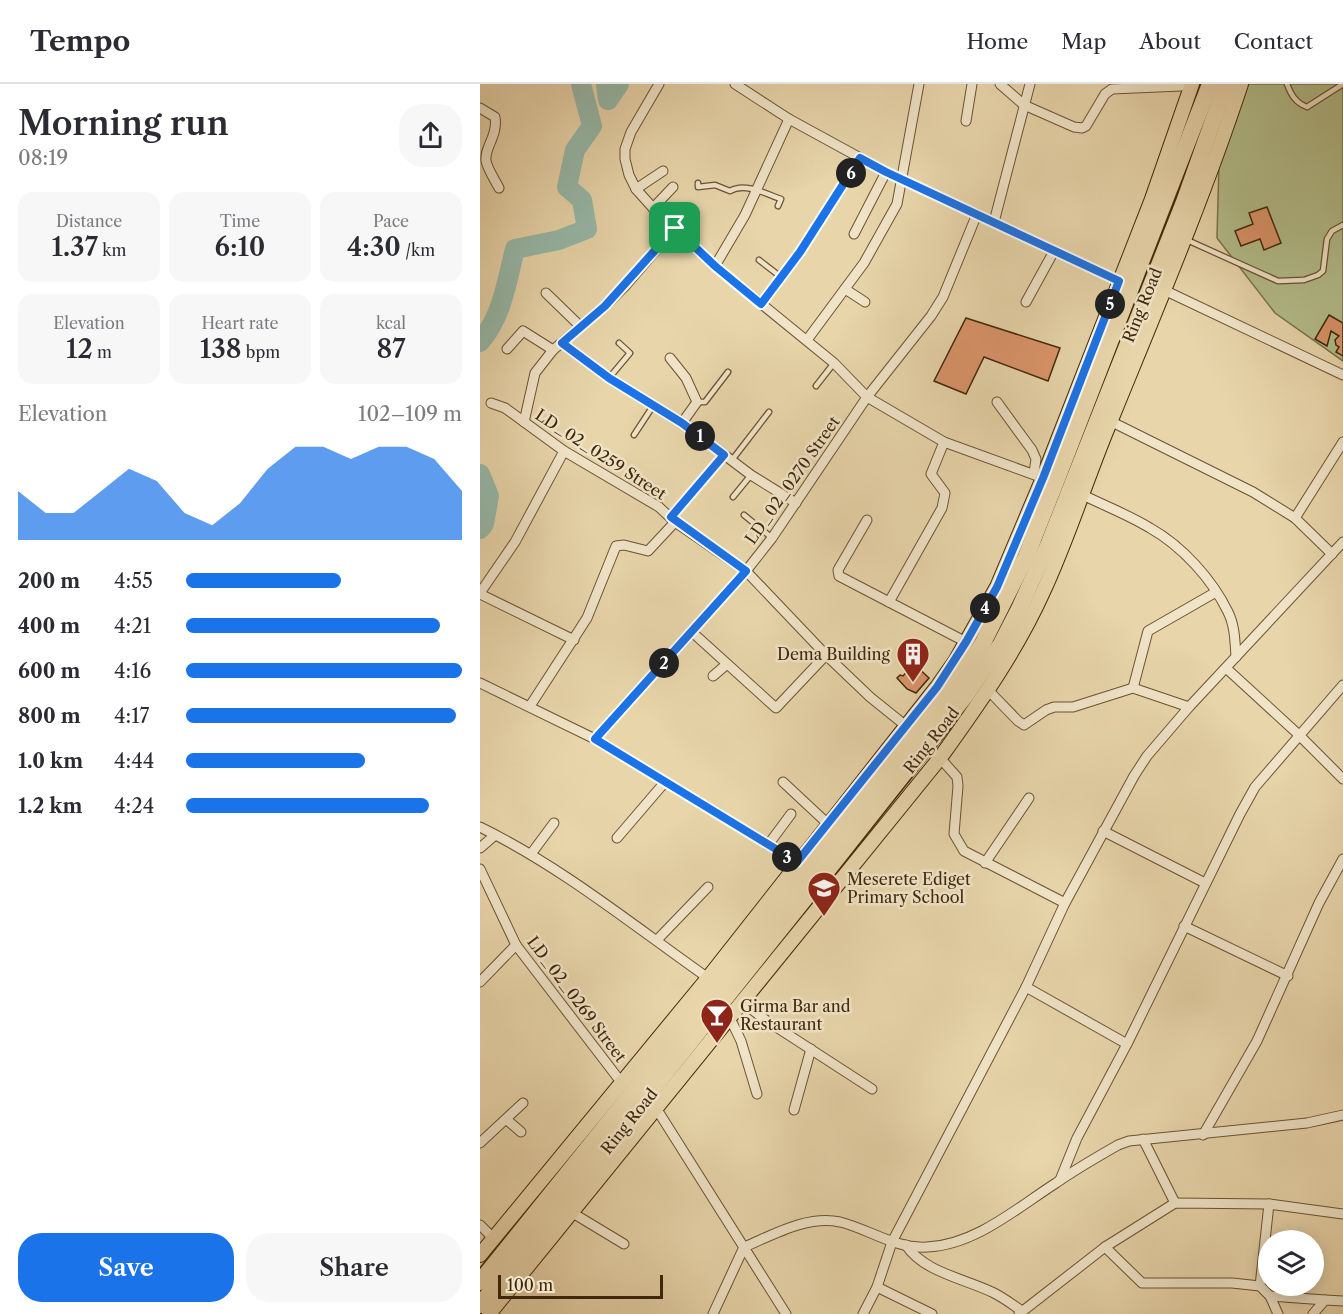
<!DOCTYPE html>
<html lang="en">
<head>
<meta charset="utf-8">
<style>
  body { margin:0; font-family:"Libre Caslon Text",serif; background:#f7f7f7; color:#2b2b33; height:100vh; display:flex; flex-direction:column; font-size:22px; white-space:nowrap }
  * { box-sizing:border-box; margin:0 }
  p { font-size:20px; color:#7c7c81 }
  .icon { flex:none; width:33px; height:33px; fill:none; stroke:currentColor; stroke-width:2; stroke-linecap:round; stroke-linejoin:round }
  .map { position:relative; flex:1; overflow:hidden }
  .drawer { display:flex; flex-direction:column; background:#fff; width:480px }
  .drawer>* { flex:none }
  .controls { position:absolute; left:778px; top:1146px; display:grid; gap:12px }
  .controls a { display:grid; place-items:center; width:66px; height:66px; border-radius:50%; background:#fff; box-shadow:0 3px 15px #0003; font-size:30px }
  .scale { position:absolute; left:18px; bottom:15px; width:165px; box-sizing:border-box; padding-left:6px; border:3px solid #41280a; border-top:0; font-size:16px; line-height:21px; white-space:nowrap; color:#41280a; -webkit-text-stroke:4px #f0e4c8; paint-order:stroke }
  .pin { position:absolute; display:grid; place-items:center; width:51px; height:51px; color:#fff; margin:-26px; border-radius:12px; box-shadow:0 3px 9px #0006 }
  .km { position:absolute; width:30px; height:30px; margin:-15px; border-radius:50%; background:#222; color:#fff; font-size:16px; line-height:30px; text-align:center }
  .round { display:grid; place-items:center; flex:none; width:63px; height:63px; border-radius:24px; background:#f7f7f7 }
  .head { display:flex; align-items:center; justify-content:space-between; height:102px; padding:0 18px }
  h1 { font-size:33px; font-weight:600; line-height:45px }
  .stats { display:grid; grid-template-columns:repeat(3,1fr); gap:9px; height:102px; padding:6px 18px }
  .stats div { display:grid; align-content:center; border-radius:15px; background:#f7f7f7; text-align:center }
  .stats b { font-size:26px; font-weight:600 }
  .stats small { font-size:16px; font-weight:400 }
  .stats p { font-size:16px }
  .chart { height:168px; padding:12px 18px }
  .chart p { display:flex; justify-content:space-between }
  .chart svg { width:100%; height:108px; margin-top:6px; fill:#1a73e8; opacity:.7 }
  .primary-button { display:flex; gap:12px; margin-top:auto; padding:12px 18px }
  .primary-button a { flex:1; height:69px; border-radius:24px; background:#1a73e8; color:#fff; font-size:24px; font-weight:600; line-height:69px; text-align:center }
  .primary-button a+a { background:#f7f7f7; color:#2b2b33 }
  ul { padding:0 18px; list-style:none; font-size:20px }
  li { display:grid; grid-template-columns:96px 72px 1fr; align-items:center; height:45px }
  li i { height:15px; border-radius:8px; background:#1a73e8 }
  header { display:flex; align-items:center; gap:36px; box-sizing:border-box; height:84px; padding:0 30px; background:#fff; border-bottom:2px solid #e1e1e2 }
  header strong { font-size:28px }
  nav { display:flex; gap:33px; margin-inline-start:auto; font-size:21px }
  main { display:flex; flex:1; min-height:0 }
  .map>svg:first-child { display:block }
  .green { fill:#b3be8b; stroke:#7a734a; stroke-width:1.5 }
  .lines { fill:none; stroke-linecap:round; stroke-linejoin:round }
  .river { stroke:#97b9aa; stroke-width:20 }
  .building { fill:#db956a; stroke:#41280a; stroke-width:1.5 }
  .lane-casing { stroke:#6b5332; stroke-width:7 }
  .street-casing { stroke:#6b5332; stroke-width:11 }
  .primary-casing { stroke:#41280a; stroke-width:16 }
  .highway-casing { stroke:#41280a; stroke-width:19 }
  .lane { stroke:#f0e4c8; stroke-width:4.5 }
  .street { stroke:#f0e4c8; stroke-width:9 }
  .primary { stroke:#e8d5aa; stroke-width:14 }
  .highway { stroke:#e8d5aa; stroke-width:16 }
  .route-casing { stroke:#fff; stroke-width:12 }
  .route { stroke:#1a73e8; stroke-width:8 }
  .labels { text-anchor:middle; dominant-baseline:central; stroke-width:5; stroke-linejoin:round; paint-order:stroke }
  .street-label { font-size:16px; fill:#41280a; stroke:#f0e4c8 }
  .poi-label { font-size:16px; fill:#41280a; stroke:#f0e4c8; text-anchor:start }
</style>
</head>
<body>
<header>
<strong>Tempo</strong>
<nav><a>Home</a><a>Map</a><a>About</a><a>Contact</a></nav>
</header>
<main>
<section class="drawer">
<div class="head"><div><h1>Morning run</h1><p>08:19</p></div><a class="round"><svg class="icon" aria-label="share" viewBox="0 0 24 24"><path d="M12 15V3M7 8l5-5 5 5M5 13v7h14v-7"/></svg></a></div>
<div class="stats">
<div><p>Distance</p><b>1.37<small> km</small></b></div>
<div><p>Time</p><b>6:10</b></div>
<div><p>Pace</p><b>4:30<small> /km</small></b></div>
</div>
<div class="stats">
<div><p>Elevation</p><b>12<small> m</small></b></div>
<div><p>Heart rate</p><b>138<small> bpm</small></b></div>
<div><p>kcal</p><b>87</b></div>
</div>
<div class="chart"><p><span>Elevation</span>102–109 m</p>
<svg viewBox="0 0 160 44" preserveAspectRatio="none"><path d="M0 44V24L10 33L20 33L30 24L40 15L50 20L60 33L70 38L80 29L90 15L100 6L110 6L120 11L130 6L140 6L150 11L160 24V44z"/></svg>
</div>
<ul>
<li><b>200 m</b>4:55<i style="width:56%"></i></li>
<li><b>400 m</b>4:21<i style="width:92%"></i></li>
<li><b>600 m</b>4:16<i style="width:100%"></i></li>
<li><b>800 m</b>4:17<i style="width:98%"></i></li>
<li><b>1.0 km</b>4:44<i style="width:65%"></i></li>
<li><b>1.2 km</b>4:24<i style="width:88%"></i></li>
</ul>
<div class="primary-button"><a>Save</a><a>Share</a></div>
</section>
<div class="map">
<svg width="863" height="1230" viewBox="0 0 863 1230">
  <rect width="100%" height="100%" fill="#e8d5aa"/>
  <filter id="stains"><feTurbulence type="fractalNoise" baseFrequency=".00333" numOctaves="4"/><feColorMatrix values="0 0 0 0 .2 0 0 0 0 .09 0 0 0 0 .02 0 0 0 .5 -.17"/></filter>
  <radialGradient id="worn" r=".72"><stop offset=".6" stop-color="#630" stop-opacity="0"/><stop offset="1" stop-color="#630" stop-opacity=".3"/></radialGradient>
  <polygon class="green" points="768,0 863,0 863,277 795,229 737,154 739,79"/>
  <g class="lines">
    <g class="river">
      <polyline points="126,0 128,16 139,0"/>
      <path d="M0,258C22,233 27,197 35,165L79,156L107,145L102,116L87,103L95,66L112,42L101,0"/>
      <polyline points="0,390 9,412 4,440 0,445"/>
    </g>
  </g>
  <g class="building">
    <polygon points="787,123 801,159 784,166 780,155 761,162 755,147 773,140 769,129"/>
    <polygon points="849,231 863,239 863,272 856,268 859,263 856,261 855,256 859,252 851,247 847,262 835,255"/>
    <polygon points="486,234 580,264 568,297 504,273 486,310 454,297"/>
    <polygon points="434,580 449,594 436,609 427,605 417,594 420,591 423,592"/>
  </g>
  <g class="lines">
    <defs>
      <g id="lane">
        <path d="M807,0C811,11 816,19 827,23L863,0"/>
        <path d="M218,99V103L235,101L250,107C265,98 286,110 301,115L298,122"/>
        <polyline points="707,156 798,197 824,196 838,191 843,187 847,155 852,147 863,141"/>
        <polyline points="279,176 301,193"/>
        <polyline points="129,294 150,269 139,259"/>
        <polyline points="336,302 354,279"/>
        <polyline points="217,318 225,318 248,288"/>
        <polyline points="154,351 173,322"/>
        <polyline points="252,376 289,328"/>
        <polyline points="253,413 271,391"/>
        <polyline points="264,431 292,454"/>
      </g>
      <g id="street">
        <polyline points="179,0 151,48 145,65 145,75 149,91 156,105 173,124 235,182 354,279 387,313 464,358 563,394"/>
        <polyline points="255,0 309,35 406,88 639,197"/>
        <polyline points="520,0 544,21 594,43 602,44 606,42 625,10 632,5 701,2"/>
        <path d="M0,24L15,33C18,53 4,63 6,77C8,86 15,96 19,104"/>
        <polyline points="486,37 492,0"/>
        <polyline points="156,105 183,87"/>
        <polyline points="173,124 193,103"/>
        <polyline points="514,138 550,0"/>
        <polyline points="374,150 406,88"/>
        <polyline points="235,182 265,131 309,35"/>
        <polyline points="365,205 385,218"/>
        <polyline points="684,206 863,291"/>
        <polyline points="66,209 100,242"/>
        <polyline points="546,218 574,167"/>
        <polyline points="281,220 320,168 380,74"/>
        <polyline points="327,256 384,179 417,120 439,0"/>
        <polyline points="82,259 129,294 202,339 271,391 316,419"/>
        <polyline points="27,265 43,247 73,266"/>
        <polyline points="190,274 206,294 217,318 202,339"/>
        <polyline points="517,318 552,366 556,375 554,389"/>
        <polyline points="11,319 25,324 84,367 179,423 195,438 266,487 346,571 390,613 426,642"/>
        <polyline points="630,337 773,408 815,434 852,470"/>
        <polyline points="44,338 55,289 73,266 125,222 146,201 195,144"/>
        <path d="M603,411C625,422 649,431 670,444C702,462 732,495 748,528C755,542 755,558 756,573"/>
        <polyline points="191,433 244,371"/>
        <polyline points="815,434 863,358"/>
        <polyline points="387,436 358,486 359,492 486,558"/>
        <polyline points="0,509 35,458 84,367"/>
        <polyline points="0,510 94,556"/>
        <polyline points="409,518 462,424 465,409 451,390 464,358"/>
        <polyline points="212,548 296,624 346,571"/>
        <polyline points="746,584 819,651 863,695"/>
        <polyline points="233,592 247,580"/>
        <polyline points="0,599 115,655 317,778"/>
        <polyline points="653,604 668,547 736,508"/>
        <polyline points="509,607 538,637 544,641 566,626 574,623 593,623 653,604 709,623"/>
        <polyline points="50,622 107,534 136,462 144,461 168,467 195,438"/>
        <polyline points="115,655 266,487 292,454 387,313 451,232 463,213 497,130"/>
        <polyline points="460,674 477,693 478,702 474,750 484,767 585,819"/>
        <polyline points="303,698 348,740"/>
        <path d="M0,743C82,783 154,842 228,894"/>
        <polyline points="623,747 725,799"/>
        <polyline points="137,754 185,698"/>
        <polyline points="288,761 311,730"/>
        <polyline points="0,764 15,751"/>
        <polyline points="51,770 74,739"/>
        <polyline points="505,779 549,714"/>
        <polyline points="0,785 36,861 141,998"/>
        <polyline points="704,842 808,892"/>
        <polyline points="177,856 228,803"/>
        <polyline points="0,898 36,861"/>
        <polyline points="546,903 647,960"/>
        <polyline points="262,918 287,937 392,1005"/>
        <polyline points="250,934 261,957 277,1010"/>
        <polyline points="176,1024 306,1230"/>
        <polyline points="314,1026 331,965"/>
        <polyline points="27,1036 41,1048"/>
        <polyline points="723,1051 777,957 839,819 863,775"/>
        <polyline points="663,1055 695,1119"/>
        <polyline points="0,1059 43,1019"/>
        <polyline points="580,1096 597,1054 647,960 760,730 775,703 863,601"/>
        <polyline points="91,1128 144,1160"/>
        <polyline points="0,1141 13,1154"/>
        <path d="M426,1161C443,1188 486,1195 514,1209C524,1214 533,1221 542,1227"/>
        <polyline points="625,1163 695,1119 789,1120 863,1130"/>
        <polyline points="780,1202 789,1120"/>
        <polyline points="397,1203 452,1230"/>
        <polyline points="790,1212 845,1216"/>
        <path d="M233,1230L264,1163C293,1151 327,1131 360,1138C389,1145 415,1165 447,1163C495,1161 537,1124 576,1099C596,1085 617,1073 638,1061L649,1057L827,1039L863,1031"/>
        <polyline points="383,1230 397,1203 412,1158 546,903 585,819 654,692 667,672 709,623 863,458"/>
        <polyline points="539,1230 625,1163 662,1199 752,1199 780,1202 790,1212 798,1230"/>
        <polyline points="833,1230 845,1216 863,1217"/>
      </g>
      <g id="primary">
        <polyline points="0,1171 228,894 457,603 476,576 517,503 563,394 672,115 712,0"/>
        <path d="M9,1230L460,674C498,621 536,568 563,508C590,450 608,389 633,331C678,221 724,112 761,0"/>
      </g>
      <g id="highway">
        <polyline points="0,1198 293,834 476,601 503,559 546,473 575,400 730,0"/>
        <polyline points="0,1221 339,797 486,611 521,560 539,525 569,459 704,118 746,0"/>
      </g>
    </defs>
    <use href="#lane" class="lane-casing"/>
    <use href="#street" class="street-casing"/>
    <use href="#primary" class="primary-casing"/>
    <use href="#highway" class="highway-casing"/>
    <use href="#lane" class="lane"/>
    <use href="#street" class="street"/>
    <use href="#primary" class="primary"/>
    <use href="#highway" class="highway"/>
  </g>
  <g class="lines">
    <defs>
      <polygon id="route" points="380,74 406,88 639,197 563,394 517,503 486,558 457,603 317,778 115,655 266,487 191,433 244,371 202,339 129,294 82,259 125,222 195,144 235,182 281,220 320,168"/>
    </defs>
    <use href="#route" class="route-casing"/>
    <use href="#route" class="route"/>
  </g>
  <defs>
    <symbol id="building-pin" viewBox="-11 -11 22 30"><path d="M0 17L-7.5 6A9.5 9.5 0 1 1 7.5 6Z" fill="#8f2418" stroke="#f0e4c8"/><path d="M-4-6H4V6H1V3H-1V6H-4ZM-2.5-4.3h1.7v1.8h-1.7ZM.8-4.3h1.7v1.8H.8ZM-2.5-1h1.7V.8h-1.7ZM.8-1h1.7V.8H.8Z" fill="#fff"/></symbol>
    <symbol id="school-pin" viewBox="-11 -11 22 30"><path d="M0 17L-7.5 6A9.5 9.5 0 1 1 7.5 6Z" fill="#8f2418" stroke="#f0e4c8"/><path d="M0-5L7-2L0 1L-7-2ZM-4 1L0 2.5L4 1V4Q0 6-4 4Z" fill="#fff"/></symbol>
    <symbol id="bar-pin" viewBox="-11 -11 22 30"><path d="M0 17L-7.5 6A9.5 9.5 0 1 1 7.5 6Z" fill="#8f2418" stroke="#f0e4c8"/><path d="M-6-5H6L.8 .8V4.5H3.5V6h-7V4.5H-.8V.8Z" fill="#fff"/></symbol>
  </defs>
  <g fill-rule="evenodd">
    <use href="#building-pin" x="414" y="551" width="38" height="52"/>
    <use href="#school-pin" x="325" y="785" width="38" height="52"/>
    <use href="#bar-pin" x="218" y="912" width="38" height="52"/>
  </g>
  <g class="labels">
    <g class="street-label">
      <text transform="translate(662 221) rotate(-68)">Ring Road</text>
      <text transform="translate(121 370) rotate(33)">LD_02_0259 Street</text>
      <text transform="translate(312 396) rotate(-55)">LD_02_0270 Street</text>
      <text transform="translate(451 656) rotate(-52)">Ring Road</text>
      <text transform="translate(97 915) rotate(53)">LD_02_0269 Street</text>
      <text transform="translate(149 1037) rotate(-51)">Ring Road</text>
    </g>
    <g class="poi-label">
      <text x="410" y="570" text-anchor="end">Dema Building</text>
      <text x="367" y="795">Meserete Ediget<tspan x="367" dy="18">Primary School</tspan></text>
      <text x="260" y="922">Girma Bar and<tspan x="260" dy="18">Restaurant</tspan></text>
    </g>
  </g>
  <rect width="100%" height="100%" filter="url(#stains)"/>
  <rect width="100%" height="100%" fill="url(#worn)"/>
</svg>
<div class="controls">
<a><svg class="icon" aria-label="layers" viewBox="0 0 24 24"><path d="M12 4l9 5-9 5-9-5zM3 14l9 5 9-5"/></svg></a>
</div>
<div class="scale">100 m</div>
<div class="pin" style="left:195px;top:144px;background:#1e9e55"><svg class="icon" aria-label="arrive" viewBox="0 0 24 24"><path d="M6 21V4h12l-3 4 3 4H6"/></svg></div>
<b class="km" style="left:220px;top:352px">1</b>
<b class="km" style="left:184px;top:579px">2</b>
<b class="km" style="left:307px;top:773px">3</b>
<b class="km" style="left:505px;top:524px">4</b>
<b class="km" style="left:630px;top:220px">5</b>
<b class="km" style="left:371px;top:89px">6</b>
</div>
</main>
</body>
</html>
